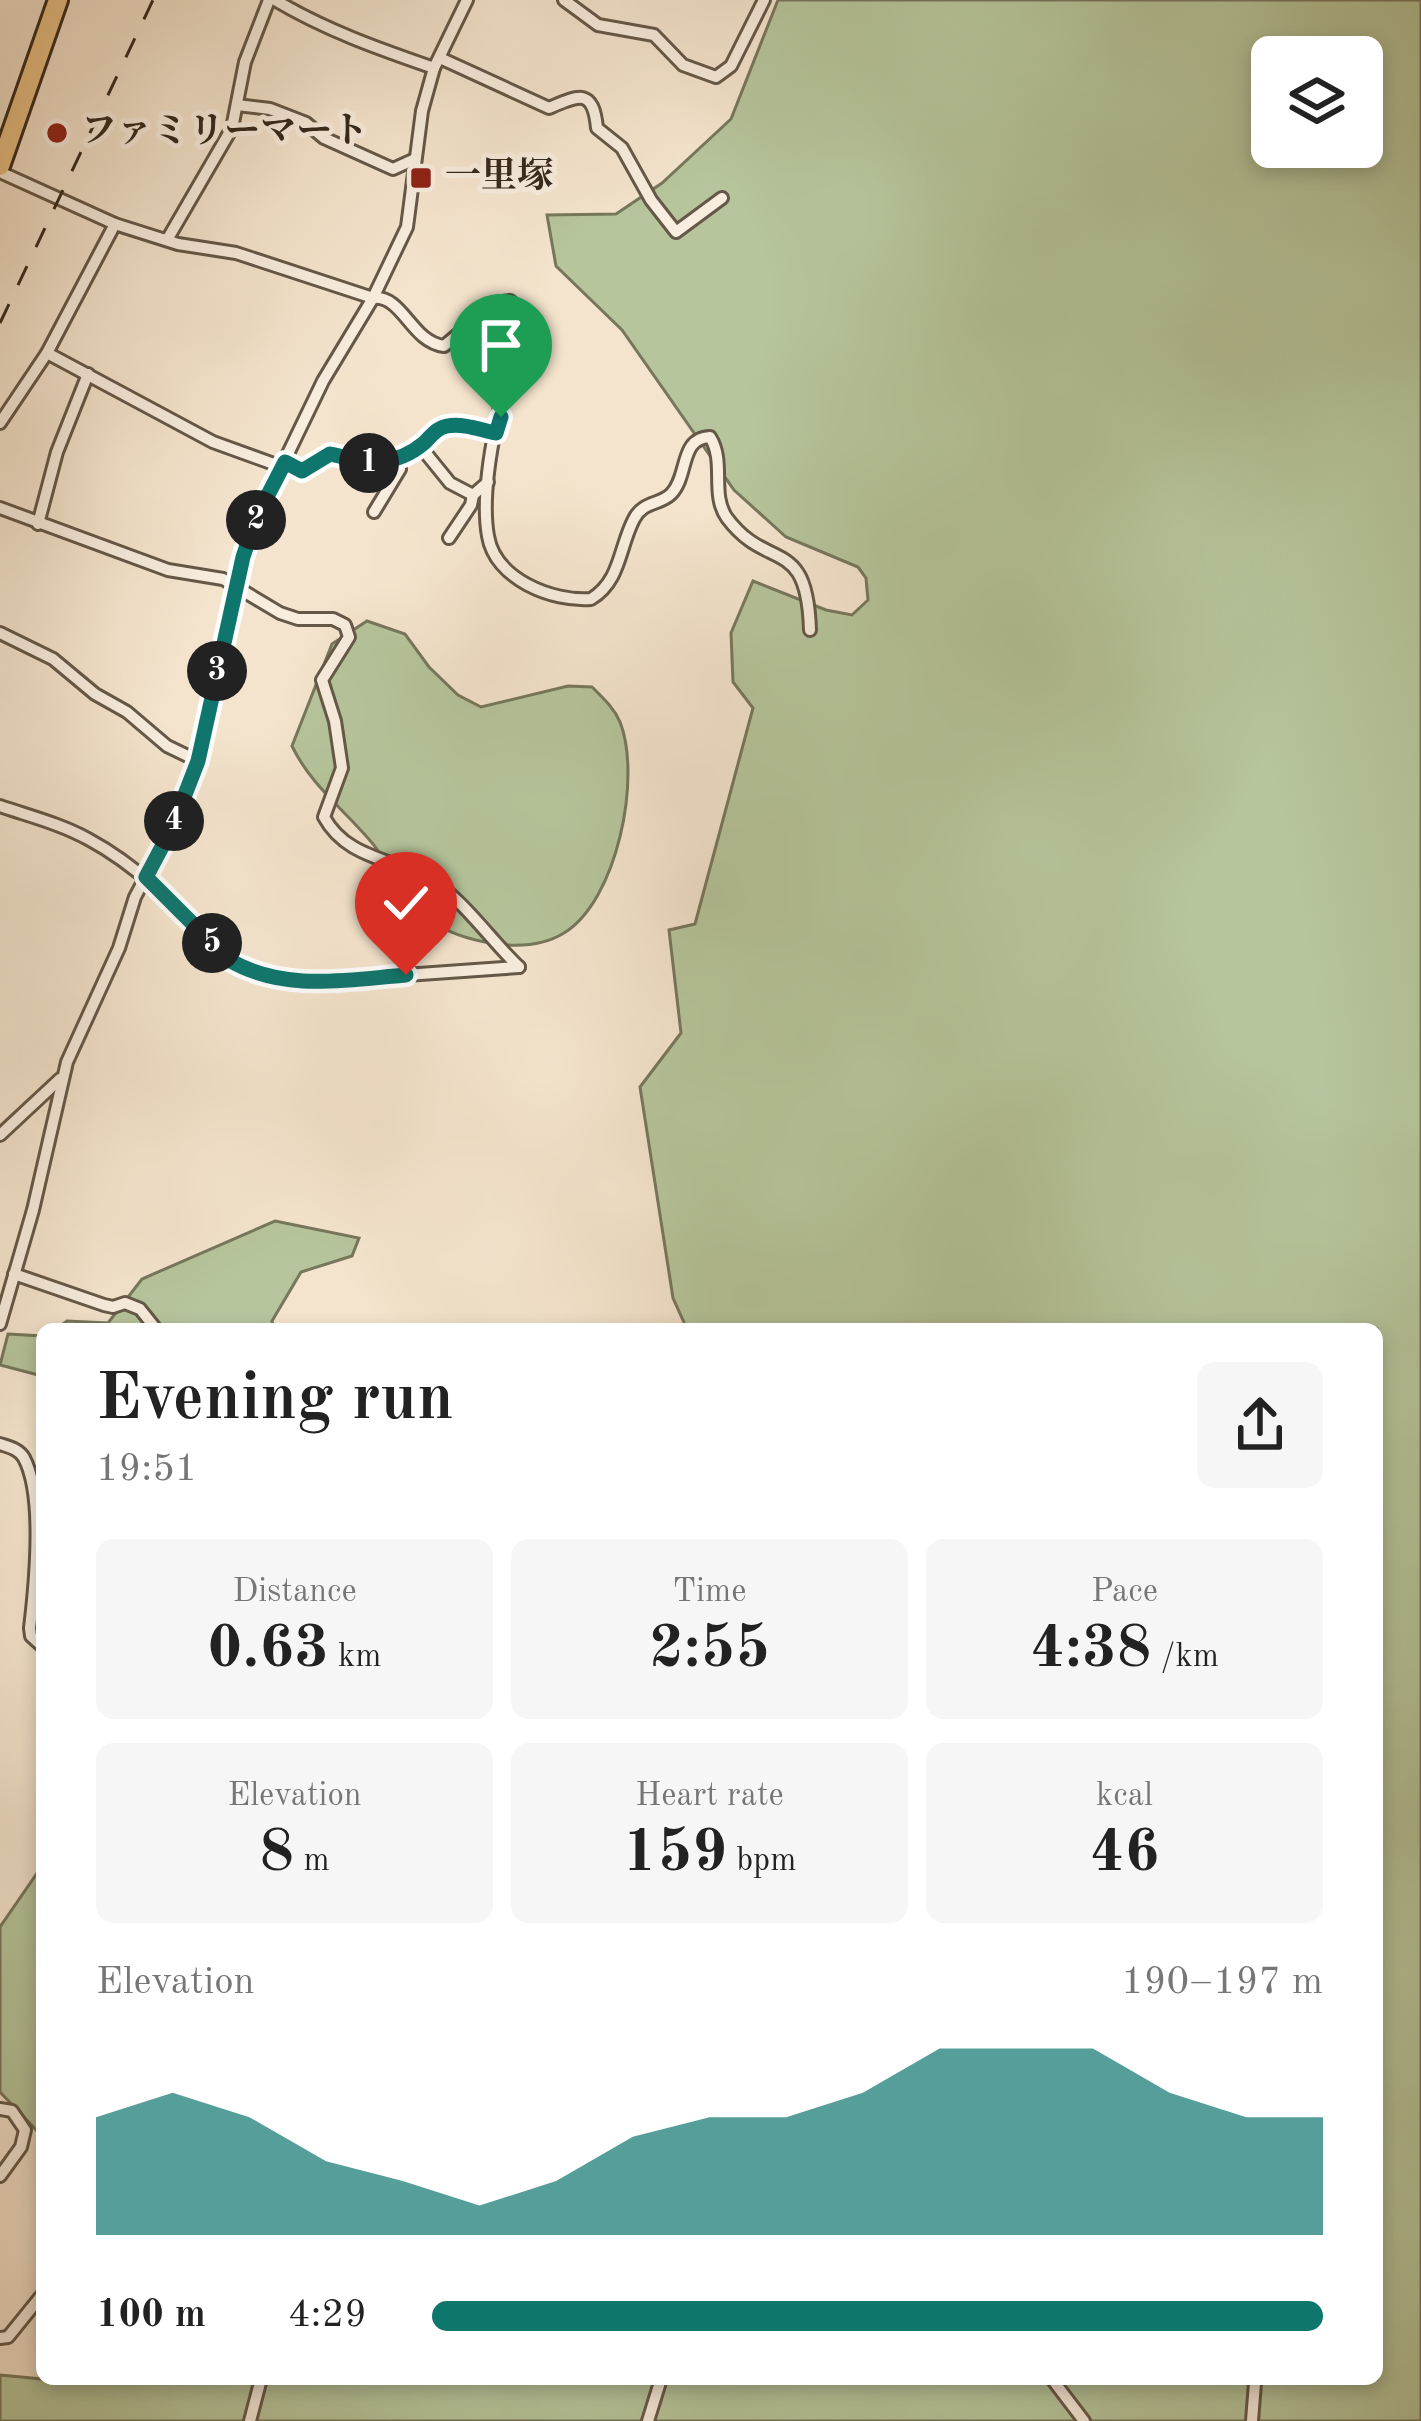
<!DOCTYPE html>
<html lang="en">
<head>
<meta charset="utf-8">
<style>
  body { margin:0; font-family:"Old Standard TT","Noto Serif JP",serif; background:#f6f6f6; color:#222; height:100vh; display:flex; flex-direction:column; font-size:45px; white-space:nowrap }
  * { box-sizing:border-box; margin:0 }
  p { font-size:39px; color:#767676 }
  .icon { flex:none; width:66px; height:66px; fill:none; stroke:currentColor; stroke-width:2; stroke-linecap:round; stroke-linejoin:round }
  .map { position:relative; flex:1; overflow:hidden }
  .sheet { position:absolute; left:36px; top:1323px; width:1347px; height:1062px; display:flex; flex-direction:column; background:#fff; border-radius:18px; box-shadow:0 6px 18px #0003 }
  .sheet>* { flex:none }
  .controls { position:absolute; left:1251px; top:36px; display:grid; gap:24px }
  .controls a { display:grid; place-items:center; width:132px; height:132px; border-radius:18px; background:#fff; box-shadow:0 6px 18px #0003; font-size:60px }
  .pin { position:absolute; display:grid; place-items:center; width:102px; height:102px; color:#fff; margin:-123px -51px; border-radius:50% 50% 50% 0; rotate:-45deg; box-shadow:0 0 12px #0007 }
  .pin .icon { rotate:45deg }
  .km { position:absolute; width:60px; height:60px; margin:-30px; border-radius:50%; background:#222; color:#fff; font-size:33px; line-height:60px; text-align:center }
  .round { display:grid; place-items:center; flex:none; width:126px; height:126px; border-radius:18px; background:#f6f6f6 }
  .overview { display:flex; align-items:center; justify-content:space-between; height:204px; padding:0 60px }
  h1 { font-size:66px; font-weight:600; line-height:90px }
  .stats { display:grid; grid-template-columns:repeat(3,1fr); gap:18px; height:204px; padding:12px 60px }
  .stats div { display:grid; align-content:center; border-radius:18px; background:#f6f6f6; text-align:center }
  .stats b { font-size:60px; font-weight:600 }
  .stats small { font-size:33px; font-weight:400 }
  .stats p { font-size:33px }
  .chart { height:336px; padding:24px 60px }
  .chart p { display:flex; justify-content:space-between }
  .chart svg { width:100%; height:216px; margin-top:12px; fill:#0f766e; opacity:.7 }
  ul { padding:0 60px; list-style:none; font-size:39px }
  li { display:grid; grid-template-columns:192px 144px 1fr; align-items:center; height:90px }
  li i { height:30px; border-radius:15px; background:#0f766e }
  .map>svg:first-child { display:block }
  .green { fill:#b6c59c; stroke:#76775c; stroke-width:3; fill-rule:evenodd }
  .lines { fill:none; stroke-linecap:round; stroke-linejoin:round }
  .street-casing { stroke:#655848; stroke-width:16 }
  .highway-casing { stroke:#35291c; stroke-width:24 }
  .street { stroke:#f8edde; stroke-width:10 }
  .highway { stroke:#eac286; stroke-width:18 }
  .rail { stroke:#35291c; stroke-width:3; stroke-dasharray:21 21; stroke-linecap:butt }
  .route-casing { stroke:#fff; stroke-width:24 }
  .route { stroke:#0f766e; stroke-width:15 }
  .poi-dot { fill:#8f2418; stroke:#f8edde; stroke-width:4.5 }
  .labels { text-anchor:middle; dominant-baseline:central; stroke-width:10; stroke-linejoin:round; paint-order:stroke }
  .poi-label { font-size:36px; font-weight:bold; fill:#35291c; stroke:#f8edde; text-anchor:start }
</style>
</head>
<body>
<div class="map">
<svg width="1421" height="2421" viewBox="0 0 1421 2421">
  <rect width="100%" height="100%" fill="#f4e4cd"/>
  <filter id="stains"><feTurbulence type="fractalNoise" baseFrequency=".00167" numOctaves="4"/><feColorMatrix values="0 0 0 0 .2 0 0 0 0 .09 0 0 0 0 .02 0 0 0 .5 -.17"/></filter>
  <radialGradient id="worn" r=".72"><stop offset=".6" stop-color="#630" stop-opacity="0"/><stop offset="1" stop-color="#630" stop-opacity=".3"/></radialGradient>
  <g class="green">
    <path d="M778,0H1421V2421H0V2375L42,2379H1377V1329H687L673,1298L640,1087L681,1033L669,930L695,924L753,708L733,682L731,633L753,581L826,610L852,615L868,600L866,578L858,567L786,537L734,490L622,330L556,266L547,215L616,214L662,183L731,119ZM1272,57H1362V147H1272Z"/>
    <path d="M367,621L405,634L429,667L458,695L481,707L568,686L592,687C603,698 614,708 620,722C642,777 617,901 564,933C525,957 461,942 425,918C398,900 393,868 373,844C346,811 311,786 292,746L332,644Z"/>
    <polygon points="275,1221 359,1238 352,1256 301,1272 272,1321 274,1329 56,1329 67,1321 108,1323 142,1279"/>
    <polygon points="8,1334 42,1336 42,1376 0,1365"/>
    <polygon points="42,1866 42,2136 0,2092 0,1927"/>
  </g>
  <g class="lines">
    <defs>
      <g id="street">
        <path d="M275,0C325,30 379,49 434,68"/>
        <polyline points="564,0 598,25 654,35 683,65 716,77 731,66 764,0"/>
        <path d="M440,58L549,108C579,95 593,88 597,128L622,148L651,200L676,232L722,198"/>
        <polyline points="237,105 270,109 306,123 324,138 393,169 415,159"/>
        <path d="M0,172L115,224L178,244L236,253L373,298C403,295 411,342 444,346L496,303L510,301L522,312L524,324C505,377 478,480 488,536C495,579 552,602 591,599C621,581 619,547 634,519C643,501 660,505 671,494C689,476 679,438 710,437C726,462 710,494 727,518C768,573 807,534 810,630"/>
        <polyline points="167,240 232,128 245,62 269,0"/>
        <polyline points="47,353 213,442 282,467"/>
        <polyline points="0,423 47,353 115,224"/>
        <polyline points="420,446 450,483 473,495 488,482"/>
        <path d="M285,462L303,471L330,454C390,468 395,465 442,426L497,433"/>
        <path d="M0,508L168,570L223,579L280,613L298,619H333L345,625L349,637L322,680L335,721L342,768L324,817C345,856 387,858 425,877C461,895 489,939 519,967"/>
        <polyline points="374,512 400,469 395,459"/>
        <polyline points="38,524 57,452 88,374"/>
        <polyline points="449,538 471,505 473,495"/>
        <polyline points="0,633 53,659 95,694 127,712 167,746 198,761"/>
        <path d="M0,806C29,816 61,824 88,839C144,869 185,915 229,960L292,983L519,967"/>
        <polyline points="0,1135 60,1079"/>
        <polyline points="14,1274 104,1305 113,1307 125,1303 140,1309 156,1329"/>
        <polyline points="0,1324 33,1210 67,1062 119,948 135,897 172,828 198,761 243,557 257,518 323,381 373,298 407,227 422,111 434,68 467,0"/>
        <path d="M0,1444C9,1447 19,1449 24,1458C44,1495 35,1586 30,1628L31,1636L42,1646"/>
        <polyline points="0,2109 12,2111 25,2130 21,2147 0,2176"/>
        <polyline points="0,2338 8,2337 42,2295"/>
        <polyline points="1052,2379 1084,2421"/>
        <polyline points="250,2421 261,2379"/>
        <polyline points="648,2421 661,2379"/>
        <polyline points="1252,2421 1255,2383"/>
      </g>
      <polyline id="highway" points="0,166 58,0"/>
    </defs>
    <use href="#street" class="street-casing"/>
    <use href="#highway" class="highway-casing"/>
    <use href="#street" class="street"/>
    <use href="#highway" class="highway"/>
    <polyline class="rail" points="0,323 153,0"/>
  </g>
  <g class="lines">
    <defs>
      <path id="route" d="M406,975C345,980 284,992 229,960L146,877L172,828L198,761L243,557L256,518L285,462L302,471L330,454C366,462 393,469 424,443C432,435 437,428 447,426C463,423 481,430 496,433L501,417"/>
    </defs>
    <use href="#route" class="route-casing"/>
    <use href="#route" class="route"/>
  </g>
  <g class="poi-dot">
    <circle cx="57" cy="133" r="12"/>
    <rect x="409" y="166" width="24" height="24" rx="6"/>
  </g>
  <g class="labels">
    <g class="poi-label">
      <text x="81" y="133">ファミリーマート</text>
      <text x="445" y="178">一里塚</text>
    </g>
  </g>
  <rect width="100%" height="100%" filter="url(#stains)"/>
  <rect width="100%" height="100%" fill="url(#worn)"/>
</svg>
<div class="controls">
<a><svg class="icon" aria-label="layers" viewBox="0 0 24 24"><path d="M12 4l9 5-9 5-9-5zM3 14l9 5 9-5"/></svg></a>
</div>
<div class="pin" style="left:501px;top:417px;background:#1e9e55"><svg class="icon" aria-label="arrive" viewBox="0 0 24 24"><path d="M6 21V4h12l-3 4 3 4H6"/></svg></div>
<div class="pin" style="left:406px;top:975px;background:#d93025"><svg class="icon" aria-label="check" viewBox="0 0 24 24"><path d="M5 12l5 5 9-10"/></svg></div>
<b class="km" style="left:369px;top:463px">1</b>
<b class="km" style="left:256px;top:520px">2</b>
<b class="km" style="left:217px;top:671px">3</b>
<b class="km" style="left:174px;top:821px">4</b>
<b class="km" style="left:212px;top:943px">5</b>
<section class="sheet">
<div class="overview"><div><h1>Evening run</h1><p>19:51</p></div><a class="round"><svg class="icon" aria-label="share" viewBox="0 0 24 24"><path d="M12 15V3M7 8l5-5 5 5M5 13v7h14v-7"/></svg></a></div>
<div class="stats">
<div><p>Distance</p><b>0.63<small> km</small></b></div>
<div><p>Time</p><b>2:55</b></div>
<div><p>Pace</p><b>4:38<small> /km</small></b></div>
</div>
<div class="stats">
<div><p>Elevation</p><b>8<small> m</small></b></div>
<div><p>Heart rate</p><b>159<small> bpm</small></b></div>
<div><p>kcal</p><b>46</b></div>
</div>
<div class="chart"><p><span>Elevation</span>190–197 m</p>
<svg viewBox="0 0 160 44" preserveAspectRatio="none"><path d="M0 44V20L10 15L20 20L30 29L40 33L50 38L60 33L70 24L80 20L90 20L100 15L110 6L120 6L130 6L140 15L150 20L160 20V44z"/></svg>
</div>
<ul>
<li><b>100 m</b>4:29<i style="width:100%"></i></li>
</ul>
</section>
</div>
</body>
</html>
